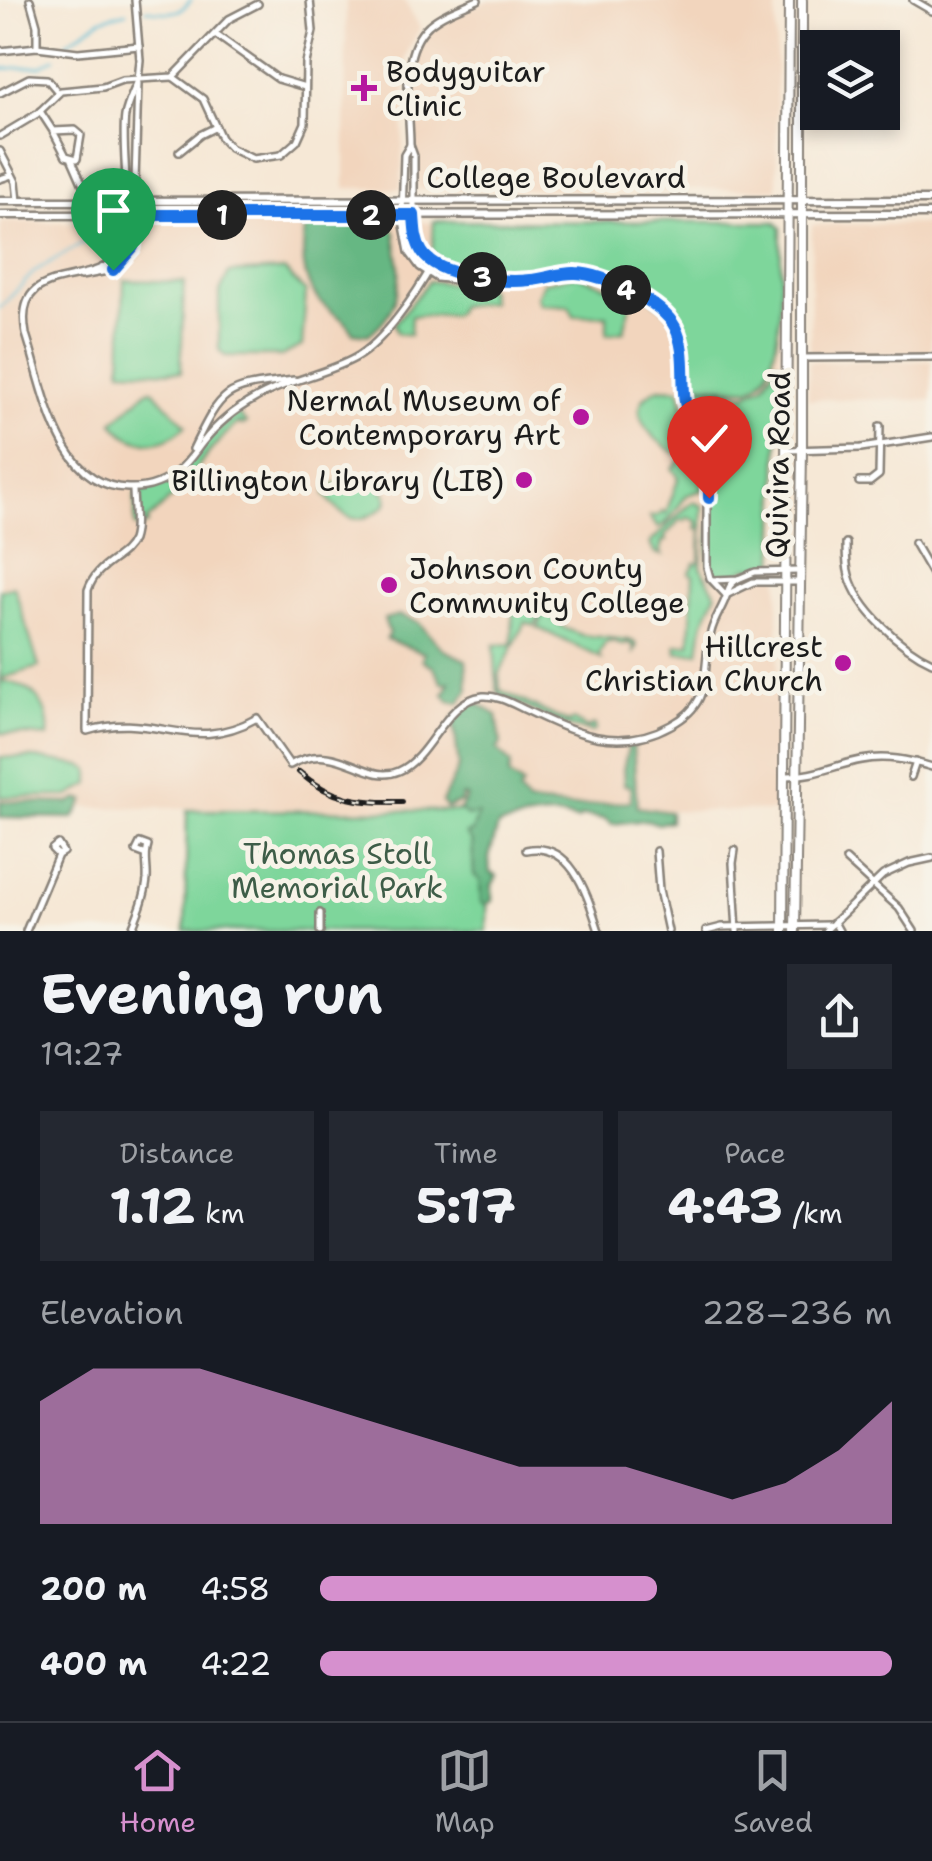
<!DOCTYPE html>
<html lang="en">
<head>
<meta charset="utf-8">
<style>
  body { margin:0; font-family:"Shantell Sans",sans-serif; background:#242831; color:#f1f3f6; height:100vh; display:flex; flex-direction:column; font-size:38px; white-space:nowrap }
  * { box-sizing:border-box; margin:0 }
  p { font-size:32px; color:#9ea1a6 }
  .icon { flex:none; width:55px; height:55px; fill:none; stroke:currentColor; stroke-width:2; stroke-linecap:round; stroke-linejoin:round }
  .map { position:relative; height:931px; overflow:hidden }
  .side { display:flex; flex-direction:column; background:#171b24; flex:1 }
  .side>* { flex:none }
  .buttons { position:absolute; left:800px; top:30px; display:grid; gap:20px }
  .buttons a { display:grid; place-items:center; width:100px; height:100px; border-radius:0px; background:#171b24; box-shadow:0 5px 15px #0003; font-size:50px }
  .pin { position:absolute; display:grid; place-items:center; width:85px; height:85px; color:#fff; margin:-102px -42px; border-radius:50% 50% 50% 0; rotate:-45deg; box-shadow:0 0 10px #0007 }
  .pin .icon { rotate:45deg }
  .km { position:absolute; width:50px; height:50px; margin:-25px; border-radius:50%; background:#222; color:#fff; font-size:28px; line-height:50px; text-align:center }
  .round { display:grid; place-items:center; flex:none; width:105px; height:105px; border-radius:0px; background:#242831 }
  .headline { display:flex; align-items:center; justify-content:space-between; height:170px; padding:0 40px }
  h1 { font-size:55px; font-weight:700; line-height:75px }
  .figures { display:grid; grid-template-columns:repeat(3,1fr); gap:15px; height:170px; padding:10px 40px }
  .figures div { display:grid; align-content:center; border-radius:0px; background:#242831; text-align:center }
  .figures b { font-size:50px; font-weight:700 }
  .figures small { font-size:28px; font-weight:400 }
  .figures p { font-size:28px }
  .chart { height:280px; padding:20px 40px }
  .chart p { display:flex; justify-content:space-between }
  .chart svg { width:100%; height:180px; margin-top:10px; fill:#d690ce; opacity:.7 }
  ul { padding:0 40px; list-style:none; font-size:32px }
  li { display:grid; grid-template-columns:160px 120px 1fr; align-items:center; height:75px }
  li i { height:25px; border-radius:12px; background:#d690ce }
  .tab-bar { display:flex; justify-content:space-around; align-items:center; height:140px; border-top:2px solid #363941; background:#171b24; font-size:28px; color:#9ea1a6 }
  .tab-bar a { display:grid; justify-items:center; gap:5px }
  .tab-bar .on { color:#d690ce }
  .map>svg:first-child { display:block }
  .built { fill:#f2d5bd }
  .green { fill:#7ed69b; stroke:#4d795c; stroke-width:2.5 }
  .forest { fill:#66b783; stroke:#416a50; stroke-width:2.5 }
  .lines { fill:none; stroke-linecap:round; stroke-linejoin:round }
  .stream { stroke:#58bdd6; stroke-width:2.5 }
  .minor-casing { stroke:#898279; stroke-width:10 }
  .tertiary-casing { stroke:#898279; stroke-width:10 }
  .secondary-casing { stroke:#898279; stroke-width:11 }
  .primary-casing { stroke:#898279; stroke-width:12 }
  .minor { stroke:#fff; stroke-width:5 }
  .tertiary { stroke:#fff; stroke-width:5 }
  .secondary { stroke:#fff; stroke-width:6 }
  .primary { stroke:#fff; stroke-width:8 }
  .rail-casing { stroke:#1c1c1c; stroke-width:6 }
  .rail { stroke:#f7f3e8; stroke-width:2.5; stroke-dasharray:8; stroke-linecap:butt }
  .route-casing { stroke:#fff; stroke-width:20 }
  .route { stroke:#1a73e8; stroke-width:12 }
  .poi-dot { fill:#b5179e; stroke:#f7f3e8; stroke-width:4 }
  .labels { text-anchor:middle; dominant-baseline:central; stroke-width:10; stroke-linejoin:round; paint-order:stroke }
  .poi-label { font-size:30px; fill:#1c1c1c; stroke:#f7f3e8; text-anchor:end }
  .street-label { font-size:30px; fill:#1c1c1c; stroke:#f7f3e8 }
  .park-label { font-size:30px; fill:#3e5d48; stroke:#f7f3e8 }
</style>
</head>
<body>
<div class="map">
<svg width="932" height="931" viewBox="0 0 932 931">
  <rect width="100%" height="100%" fill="#f7f3e8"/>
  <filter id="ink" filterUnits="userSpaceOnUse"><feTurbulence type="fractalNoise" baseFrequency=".01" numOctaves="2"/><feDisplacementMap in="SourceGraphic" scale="20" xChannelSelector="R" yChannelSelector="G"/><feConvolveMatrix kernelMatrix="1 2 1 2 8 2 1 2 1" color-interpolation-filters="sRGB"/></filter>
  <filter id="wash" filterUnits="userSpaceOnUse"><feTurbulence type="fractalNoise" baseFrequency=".0048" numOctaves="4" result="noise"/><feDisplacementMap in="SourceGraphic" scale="40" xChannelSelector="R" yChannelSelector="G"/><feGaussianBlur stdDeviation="2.25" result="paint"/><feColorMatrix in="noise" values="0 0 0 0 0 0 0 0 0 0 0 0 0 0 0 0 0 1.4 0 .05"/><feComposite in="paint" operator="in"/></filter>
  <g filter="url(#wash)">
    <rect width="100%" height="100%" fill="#f6e8d6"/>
    <g class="built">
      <polygon points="346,0 404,0 420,28 406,55 401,189 345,188"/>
      <polygon points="489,0 776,0 777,189 418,189 414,107 414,62 419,46 427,33 442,21"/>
      <polygon points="0,222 775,223 781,228 777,811 0,807"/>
      <polygon points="932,224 932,352 919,355 810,354 812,225"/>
      <polygon points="932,361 932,400 808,399 809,362"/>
    </g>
    <g class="green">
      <path d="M434,221L775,222L781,228V235C780,268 787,376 751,388C740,391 704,384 689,384L686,382L688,367L679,329L669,313L649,296L589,270L569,269L509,277L446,267L432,253Z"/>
      <polygon points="284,270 306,292 302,346 281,356 225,356 219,350 219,294 229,273"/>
      <polygon points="577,275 632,296 624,331 607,334 607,315 574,316 569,306 540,304 537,297 543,282"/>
      <polygon points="124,280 184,282 181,372 121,370"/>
      <polygon points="429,281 484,287 488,289 491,302 459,306 454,315 411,316 410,335 397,333 394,324"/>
      <path d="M777,362L780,363L775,567L747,568L729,578H715C700,560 714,518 714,495C714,476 712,457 706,439C700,423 689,408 687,388L711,387L745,395L764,385Z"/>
      <path d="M659,388L679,389L695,446L677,454C653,441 617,407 659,388Z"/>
      <path d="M148,390H153L186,425C165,448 132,449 113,422Z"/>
      <path d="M237,413L246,423L242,425L238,423C204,451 183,494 147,520L148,524L138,528L135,525V494L176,476L204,443Z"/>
      <polygon points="698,452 703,490 687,495 667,522 658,528 650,517 660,515 662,511 666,513 679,477 672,469 684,457"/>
      <path d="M355,474L374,479L387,496L386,505C359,527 344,522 325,494L327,488Z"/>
      <path d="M694,502L703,506L701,567L716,594L703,624L699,652L677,653L676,645L690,644L693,575L689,573L695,563L700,562L701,529H696L698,522L688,517L684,521L681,519L665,536L666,541H662L660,552L662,555L654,553L650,543C661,533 686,505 694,502Z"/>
      <polygon points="14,586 39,667 0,679 0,590"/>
      <polygon points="513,601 528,602 542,610 535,626 525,622 499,675 500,690 569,723 573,720 587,728 595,725 596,730 593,732 565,726 500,695 497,690 494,645 512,644"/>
      <polygon points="544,612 566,629 582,635 629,640 636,643 637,647 634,652 634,646 626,642 624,645 614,641 605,643 599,655 601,658 538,628"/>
      <path d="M0,681C32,683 51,705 48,737L0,733Z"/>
      <polygon points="0,757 35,758 83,766 90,770 90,784 69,796 0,797"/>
      <polygon points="187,810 488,811 487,931 185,931"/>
    </g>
    <g class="forest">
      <path d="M336,222L348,226L390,225C398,233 394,236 397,247C403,282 399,312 368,335L353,333C347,321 341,319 331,311C303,291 300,261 305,227L313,222Z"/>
      <polygon points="399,615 418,622 444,650 466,660 468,690 459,703 449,701 444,694 450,682 442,683 433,667 422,660 424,653 386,639 389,633 384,619"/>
      <path d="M473,701L497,715L501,744L497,749L511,764L509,775L523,785L519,792L528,803L573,807L631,801L630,786L624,785L623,769L628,749L624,743H633L637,807L670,812V821L658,824L647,820L612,824L605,819L582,816L577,820C549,811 526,819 498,826L489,858L490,873L497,876L492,885V901L485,905L481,902L480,880L474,875L472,842L466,834L472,832L478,814L467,816L460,810L467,797L462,796L461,802L447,808L442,802L459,766L453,718Z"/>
      <polygon points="78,799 85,800 74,818 0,817 0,801 70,803"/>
    </g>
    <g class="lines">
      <g class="stream">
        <path d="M146,9C163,13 179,17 191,0"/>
        <polyline points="66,43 102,19 126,12"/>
        <polyline points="0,69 41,66 55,58"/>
        <polyline points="0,308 35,271 98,234"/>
      </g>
    </g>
  </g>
  <g filter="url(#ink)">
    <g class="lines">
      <defs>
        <g id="minor">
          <polyline points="30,0 37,25 37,47"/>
          <polyline points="913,0 932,11"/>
          <polyline points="215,34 278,79 305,87"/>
          <polyline points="0,51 37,47 78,52 139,46"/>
          <polyline points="173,77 203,99 221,138 230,148 253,159 281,155 297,141 305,123 306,63 313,31 310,0"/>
          <path d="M138,80C134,91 127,104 125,116C120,150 136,227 118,254C94,292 12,258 26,334C44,388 57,487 128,488C146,489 164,483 178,471C188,463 195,452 203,442C217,424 236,409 256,398C287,380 324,375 355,358C384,342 417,293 433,264"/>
          <polyline points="0,93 29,78 47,79 58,92"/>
          <polyline points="40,111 53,131 75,130 81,135 77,159 66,156 53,131"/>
          <polyline points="0,136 37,114 61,91 103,87 122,80 173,77 229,19 258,4"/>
          <polyline points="0,151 16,182 18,201"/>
          <polyline points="179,152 200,135 216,127"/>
          <polyline points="72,160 83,185"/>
          <polyline points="0,179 12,175"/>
          <polyline points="402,215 409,252 420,267 437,278 483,283 579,273 639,295 665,313 681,341 687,409 707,459 707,567 710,578 726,595"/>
          <path d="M414,215C419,272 447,272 496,280"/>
          <polyline points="81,276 113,270 133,247 138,83"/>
          <polyline points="802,358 932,357"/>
          <path d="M193,449C224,385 226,388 294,380"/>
          <polyline points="788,450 861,448 932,437"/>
          <polyline points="859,482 870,482 879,475 880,426"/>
          <path d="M133,489C133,504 137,525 132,540C123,561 98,561 88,590L87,731C156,710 190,756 257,718L290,765C339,738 365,786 399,771C432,757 444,700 483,696C498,695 513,704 526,710C574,733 619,754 671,725C716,701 700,671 711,632C714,619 722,609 726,597C729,587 729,585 738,579"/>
          <path d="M846,543C846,554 846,565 849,575C858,609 901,648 932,662"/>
          <polyline points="914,543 932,574"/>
          <polyline points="713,580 738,579 755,572 799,571"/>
          <polyline points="726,595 753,582 799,582"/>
          <path d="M784,776C813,777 834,765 861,760C886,755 909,760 932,767"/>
          <polyline points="911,777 916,762"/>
          <path d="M526,850C573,840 588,898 599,931"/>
          <polyline points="735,850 733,863 737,931"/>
          <polyline points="656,851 659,890 668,931"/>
          <polyline points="846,860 899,908 914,931"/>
          <polyline points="320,913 320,931"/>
          <polyline points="834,922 839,931"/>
          <polyline points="26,931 58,855 63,852 58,844 52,849 58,855"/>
          <path d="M131,931C138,914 145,898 147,880C148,867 144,857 148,846L140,843L136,851L144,854"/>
          <polyline points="706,931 722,927 828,925"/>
          <polyline points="825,931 883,875 909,863 932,858"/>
        </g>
        <g id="tertiary">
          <polyline points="135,0 140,60 138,80"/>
          <polyline points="402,215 404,155 410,145"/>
          <path d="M414,215V156L410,145C410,108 398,53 429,25C443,13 462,7 478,0"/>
        </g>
        <g id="secondary">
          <polyline points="0,201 932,200"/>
          <polyline points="0,215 932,214"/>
        </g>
        <g id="primary">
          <polyline points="783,931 789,0"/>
          <polyline points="795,931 802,450 802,0"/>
        </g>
      </defs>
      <use href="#minor" class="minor-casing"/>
      <use href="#tertiary" class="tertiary-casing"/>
      <use href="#secondary" class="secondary-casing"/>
      <use href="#primary" class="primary-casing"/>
      <use href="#minor" class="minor"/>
      <use href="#tertiary" class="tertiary"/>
      <use href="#secondary" class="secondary"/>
      <use href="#primary" class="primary"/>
      <defs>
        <path id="rail" d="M299,772C331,800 361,803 402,802"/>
      </defs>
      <use href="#rail" class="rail-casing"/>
      <use href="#rail" class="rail"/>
    </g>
  </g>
  <g class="lines" filter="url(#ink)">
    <defs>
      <path id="route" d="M113,270L133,247L136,215H414C415,228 415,241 422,252C438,277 502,283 530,280C545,279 561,272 576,273C604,274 662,302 675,327C687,351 681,376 685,402C688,417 697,431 702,445C709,463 709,480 709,498"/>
    </defs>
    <use href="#route" class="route-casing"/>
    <use href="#route" class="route"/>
  </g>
  <g class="poi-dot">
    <path d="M359 73h10v10h10v10h-10v10h-10v-10h-10v-10h10z"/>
    <circle cx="581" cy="417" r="10"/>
    <circle cx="524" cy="480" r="10"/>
    <circle cx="389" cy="585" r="10"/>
    <circle cx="843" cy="663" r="10"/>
  </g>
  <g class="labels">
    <g class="poi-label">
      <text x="386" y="71" text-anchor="start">Bodyguitar<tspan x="386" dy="34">Clinic</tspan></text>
      <text x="561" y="400">Nermal Museum of<tspan x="561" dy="34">Contemporary Art</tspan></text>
      <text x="504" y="480">Billington Library (LIB)</text>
      <text x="409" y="568" text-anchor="start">Johnson County<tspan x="409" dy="34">Community College</tspan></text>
      <text x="823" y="646">Hillcrest<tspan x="823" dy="34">Christian Church</tspan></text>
    </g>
    <g class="street-label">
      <text x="556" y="177">College Boulevard</text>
      <text transform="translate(778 465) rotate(-89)">Quivira Road</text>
    </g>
    <g class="park-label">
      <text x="337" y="853">Thomas Stoll<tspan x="337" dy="34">Memorial Park</tspan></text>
    </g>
  </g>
</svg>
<div class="buttons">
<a><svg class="icon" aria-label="layers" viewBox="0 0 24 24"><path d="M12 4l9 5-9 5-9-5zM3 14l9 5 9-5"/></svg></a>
</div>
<div class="pin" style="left:113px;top:270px;background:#1e9e55"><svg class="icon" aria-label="arrive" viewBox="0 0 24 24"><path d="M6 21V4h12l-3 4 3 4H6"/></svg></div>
<div class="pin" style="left:709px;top:498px;background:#d93025"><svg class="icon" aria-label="check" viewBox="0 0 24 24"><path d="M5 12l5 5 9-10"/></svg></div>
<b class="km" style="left:222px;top:215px">1</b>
<b class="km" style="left:371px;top:215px">2</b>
<b class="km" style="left:482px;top:277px">3</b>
<b class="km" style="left:626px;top:290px">4</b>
</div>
<section class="side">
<div class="headline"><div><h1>Evening run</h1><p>19:27</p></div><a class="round"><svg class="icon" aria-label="share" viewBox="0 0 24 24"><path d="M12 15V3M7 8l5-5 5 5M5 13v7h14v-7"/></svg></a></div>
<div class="figures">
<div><p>Distance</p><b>1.12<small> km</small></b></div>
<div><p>Time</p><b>5:17</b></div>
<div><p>Pace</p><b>4:43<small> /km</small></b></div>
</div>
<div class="chart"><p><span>Elevation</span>228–236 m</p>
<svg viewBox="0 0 160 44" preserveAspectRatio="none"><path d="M0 44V14L10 6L20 6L30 6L40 10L50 14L60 18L70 22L80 26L90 30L100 30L110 30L120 34L130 38L140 34L150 26L160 14V44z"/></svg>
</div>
<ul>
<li><b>200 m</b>4:58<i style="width:59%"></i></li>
<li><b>400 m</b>4:22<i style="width:100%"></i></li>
</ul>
</section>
<nav class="tab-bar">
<a class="on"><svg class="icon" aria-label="home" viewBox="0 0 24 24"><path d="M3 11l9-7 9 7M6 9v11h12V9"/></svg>Home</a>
<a><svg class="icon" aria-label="map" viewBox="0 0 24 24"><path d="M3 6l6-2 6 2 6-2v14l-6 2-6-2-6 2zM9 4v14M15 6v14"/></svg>Map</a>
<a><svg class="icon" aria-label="saved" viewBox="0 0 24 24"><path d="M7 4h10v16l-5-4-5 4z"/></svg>Saved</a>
</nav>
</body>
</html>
